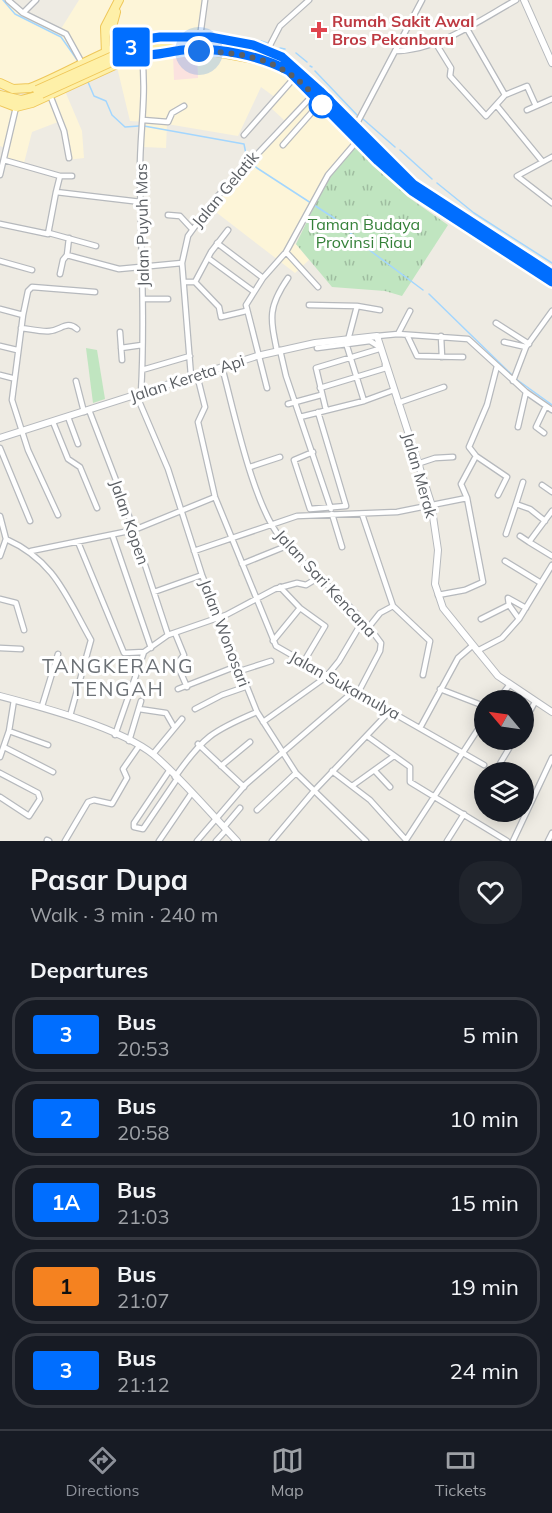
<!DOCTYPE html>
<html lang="en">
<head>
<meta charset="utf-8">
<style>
	:root { --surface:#171b24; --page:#20242c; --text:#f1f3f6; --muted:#9ea1a6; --line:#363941; --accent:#8c9099 }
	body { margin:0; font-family:Mulish,sans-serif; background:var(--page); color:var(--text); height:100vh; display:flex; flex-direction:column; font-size:22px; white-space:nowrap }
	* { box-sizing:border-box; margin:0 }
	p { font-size:20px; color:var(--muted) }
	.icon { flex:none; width:33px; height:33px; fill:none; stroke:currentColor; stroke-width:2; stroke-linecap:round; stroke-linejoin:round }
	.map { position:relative; height:841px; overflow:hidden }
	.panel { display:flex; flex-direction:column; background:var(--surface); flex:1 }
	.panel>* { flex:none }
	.badge { padding:0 12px; border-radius:4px; font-size:21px; line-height:39px }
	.needle { width:39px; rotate:299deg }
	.controls { position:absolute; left:474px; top:690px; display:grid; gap:12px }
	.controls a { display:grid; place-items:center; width:60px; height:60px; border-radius:50%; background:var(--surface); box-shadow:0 3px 15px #0003; font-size:30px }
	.you { position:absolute; width:30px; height:30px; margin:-15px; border:4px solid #fff; border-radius:50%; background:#1a73e8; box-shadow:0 0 0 9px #1a73e833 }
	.map>.badge { position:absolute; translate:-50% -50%; box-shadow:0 0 0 3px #fff }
	h2 { padding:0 30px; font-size:22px; line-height:54px }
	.round { display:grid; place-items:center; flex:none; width:63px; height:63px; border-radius:24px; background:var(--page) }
	.head { display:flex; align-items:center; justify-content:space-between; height:102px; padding:0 30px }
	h1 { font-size:28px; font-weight:700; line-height:45px }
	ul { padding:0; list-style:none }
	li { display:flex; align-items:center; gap:18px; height:75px; margin:0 12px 9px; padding:0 18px; border:3px solid var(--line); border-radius:24px }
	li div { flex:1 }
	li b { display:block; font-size:22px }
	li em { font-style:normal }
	li .badge { min-width:66px; font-weight:700; text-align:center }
	.tab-bar { display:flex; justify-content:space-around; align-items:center; height:84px; border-top:2px solid var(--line); background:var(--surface); font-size:16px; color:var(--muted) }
	.tab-bar a { display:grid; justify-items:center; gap:3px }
	.tab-bar .selected { color:var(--accent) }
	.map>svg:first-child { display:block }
</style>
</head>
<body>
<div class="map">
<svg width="552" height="841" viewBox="0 0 552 841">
	<defs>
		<pattern id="park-tufts" width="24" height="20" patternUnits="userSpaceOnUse" patternTransform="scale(1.5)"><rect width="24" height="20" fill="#c0e5c0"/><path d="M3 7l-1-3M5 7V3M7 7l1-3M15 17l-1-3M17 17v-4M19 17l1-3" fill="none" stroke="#9fbda0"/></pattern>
	</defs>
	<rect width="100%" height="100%" fill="#eeebe3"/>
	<path fill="#fdf5d8" d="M0,0H6L22,15L59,32L79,0H203L198,34H159L34,85L19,88L0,81Z
		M210,53L281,67L355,143L319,192L295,243L309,260L295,273L208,206L285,121L269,106L276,98L261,87L238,136L167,124L166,148L143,147L146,122L130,121L117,67L163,55Z
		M65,91L82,131L84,158L67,160L63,132L58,122L32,132L23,167L4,161L5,148L0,146V103L7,106Z"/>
	<path fill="#fbe2df" d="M197,54L198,78L174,80L173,55Z"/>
	<path fill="#c0e5c0" d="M86,348L97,350L105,399L93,403Z"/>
	<path fill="url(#park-tufts)" d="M354,145L408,197L448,225L402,296L385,291L332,287L296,244L332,170Z"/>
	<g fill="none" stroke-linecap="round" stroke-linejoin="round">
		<path stroke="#a3d6fe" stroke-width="1.5" d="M3,0L15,14L61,37L78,61
			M261,41L267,43
			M280,48L285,49
			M296,53L307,62
			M310,66L312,67
			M315,71L357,115
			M88,82L94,96L106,101L112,115L125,127L139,126
			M363,119L395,147
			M144,126L244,144L247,159L257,168L334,218L368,249L423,290
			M400,150L432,179
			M437,183L474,213L552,263
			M429,294L513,376
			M516,379L552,405"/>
		<g stroke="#b6b9bd" stroke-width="7">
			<path id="minor" d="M8,0L23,13L66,34L82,63
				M23,13L36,0
				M200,37L205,0
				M435,42L451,68L450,76L486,116L505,95L466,27
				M267,51L280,26L309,0
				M395,51C437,51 480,20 516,0
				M50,95L64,131L69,158
				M505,95L527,86L536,106
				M497,106L542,161
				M527,110L552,99
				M143,120L168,122L172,113L184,106
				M355,127L422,0
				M244,135L295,77
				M283,145L320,103
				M552,157L517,176L552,203
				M4,160L60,176
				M0,175L16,107
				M56,192L60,176H72
				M168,215L180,216L192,229
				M0,224L48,234L56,192L141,202
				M49,233L96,246
				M217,243L263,278
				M286,252L318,287
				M67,255L69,238
				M208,258L253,291
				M0,261L32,270
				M60,274L63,260L67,255L119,269L182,263
				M184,282H195L219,307L221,317L246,311
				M195,282L211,252L228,230
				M143,299H168
				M309,305L357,306
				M0,309L23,315
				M496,323L529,344
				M21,328C30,329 41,332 50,331C61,330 67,320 77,329
				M120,332L122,360
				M398,334L410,311
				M407,335L417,356L463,357
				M377,336L398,334L468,339L526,392L518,427
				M441,336L442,357
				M348,340L357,306L380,310
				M504,342L526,347
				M346,343L364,401
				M0,346L17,350
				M121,348L142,345
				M317,348L370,341L378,346
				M280,350L286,376L331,509
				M277,351C270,317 268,307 288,278
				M497,366L487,405L469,447L476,456L507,477L498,495
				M222,367C234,411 253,506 282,540C313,575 353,604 381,643L380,651L358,693
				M142,370L190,356
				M0,375L12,378
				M197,375L205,407L198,422L215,497L276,646L484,765
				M191,376L182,263L188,236L215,199L313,95
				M76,381L84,412
				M513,381L526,347L552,311
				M267,388L246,305L263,278L286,252L328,175L358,140
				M320,388L386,368L385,365
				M526,392L552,410
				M141,393C145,321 141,249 140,177C139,137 147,97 142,57
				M136,394L168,469L202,575L257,712L296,773L366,841
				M398,403L444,387
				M288,404L321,395
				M89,410L124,501L168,635
				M326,410L316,368L379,349
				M68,417L78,444
				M300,417L364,401L394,390
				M53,422L68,459L80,467L97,508
				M544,433L536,427L546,406
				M0,448L30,521
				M313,452L294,460L310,509L346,506L318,412
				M417,464L435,458L453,457
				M250,467L280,457
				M523,482L516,504L530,509L545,521
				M542,485L552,492
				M552,511L529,542L552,556
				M332,514L342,547
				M362,514L393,606L430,641L423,675
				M58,515L28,450L12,400L23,315L28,291L32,287L95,292
				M0,516L6,539L0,556
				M506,534L516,504
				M520,536L529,542
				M113,537L151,648
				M6,539C55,561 66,596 91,640L70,716
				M78,542L124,653L144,652L168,635L226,615L275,589L297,583L306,585L321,576
				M31,551L134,530L215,497
				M194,551L297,516L397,512L467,498
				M505,561L541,583
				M242,564L289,545
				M280,587L300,608L325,626L303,663
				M154,592L202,575
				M438,595L465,590L483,582L467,498L461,484L476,456
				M0,599L16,603L24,630
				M481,619L509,605
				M519,619L509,605L508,598L526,608
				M368,628L380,613L393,606
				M175,633L184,655L177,664L187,687
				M273,641L300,608
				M0,648L21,649
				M477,651L502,638L519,619L552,565
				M240,671L271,661
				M178,689L237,666
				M440,689L484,706
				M498,700L510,684
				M42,706L58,654
				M139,709L166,713L174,727
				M195,709L222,695L245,687
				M263,722L326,677L339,661L362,622
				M524,722L535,702
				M420,728L458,658L472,646
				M9,731L48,745
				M115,735L144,652
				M367,736L410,767V782L507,841
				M129,741L141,701
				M198,744L244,787
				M4,747L53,772
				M153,754L182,719
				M0,757L9,731L14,700
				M221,766L250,742
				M169,771L134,823V827L143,829L177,779
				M332,771L370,800L406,840
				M375,771L390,787
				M495,772L514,740
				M0,773L38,793L40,799L29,816L0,797
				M175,777C203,737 212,731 257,712
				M352,786L394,756
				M257,810L296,773
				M224,827L240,808
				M47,840L49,841
				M406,840L484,720
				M65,841L88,802L94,800L112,804L127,778L123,769L139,746
				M159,841L191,794
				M197,841L246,784L354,691
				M216,841L226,830
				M272,841L314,791L390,711
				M447,841L464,814
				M513,841L552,758
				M548,841L552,833"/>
		</g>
		<g stroke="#b6b9bd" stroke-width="8">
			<path id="tertiary" d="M524,0L552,63
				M0,438L257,356L315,343L377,336L431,503L438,550L435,584L443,608L498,676L552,712
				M0,696C42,707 121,728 154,755C182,779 211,814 237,841"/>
		</g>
		<g stroke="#efc75a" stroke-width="10">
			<path id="primary" d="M116,12L112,27L115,41L123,45
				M106,54L105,27L119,0
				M0,83L13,89L30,88C61,76 90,58 121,46C169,28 252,32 292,65L413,184L552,274
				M0,95L21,100L40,95
				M0,101L16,107L32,103L117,64L163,53L187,50L216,52L270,62L289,71L378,161L421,198L552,282"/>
		</g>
		<use href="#minor" stroke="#fff" stroke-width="4.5"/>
		<use href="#tertiary" stroke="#fff" stroke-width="6"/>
		<use href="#primary" stroke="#fef0a8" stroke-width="8"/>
		<g stroke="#efc75a" stroke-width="10" stroke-linecap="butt">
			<path id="primary-bridge" d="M132,53C173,43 211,45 252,53
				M37,90L131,48
				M41,94L118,59"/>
		</g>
		<use href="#primary-bridge" stroke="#fef0a8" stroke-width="8"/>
	</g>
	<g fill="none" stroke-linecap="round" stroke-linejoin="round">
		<g stroke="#fff" stroke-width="14">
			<path id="line" d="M552,274L413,184L320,91L282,57L253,45L210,37H160L139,40L132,47L133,53C148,58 167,52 183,50C217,47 259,55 289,71L378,161L412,191L552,282"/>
		</g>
		<use href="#line" stroke="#006eff" stroke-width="9"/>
		<path stroke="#5b5f64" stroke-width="6" stroke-dasharray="0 10.8" d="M199,51C253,53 287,61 322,105"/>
	</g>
	<path fill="#e0444e" stroke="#fff" stroke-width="2" d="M316 21h6v6h6v6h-6v6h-6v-6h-6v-6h6z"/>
	<circle fill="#fff" stroke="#006eff" stroke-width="3" cx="322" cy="105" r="12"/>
	<g text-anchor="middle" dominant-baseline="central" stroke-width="6" stroke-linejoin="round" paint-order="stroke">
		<g font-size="16" font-weight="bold" fill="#be3a42" stroke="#fff" text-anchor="start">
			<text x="332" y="21">Rumah Sakit Awal<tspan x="332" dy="18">Bros Pekanbaru</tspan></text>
		</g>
		<g font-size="16" fill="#5b5f64" stroke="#fff">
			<text transform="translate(225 189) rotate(-50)">Jalan Gelatik</text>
			<text transform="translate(142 225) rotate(-91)">Jalan Puyuh Mas</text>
			<text transform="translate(187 378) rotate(-18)">Jalan Kereta Api</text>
			<text transform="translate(420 475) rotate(74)">Jalan Merak</text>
			<text transform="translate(130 522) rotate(71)">Jalan Kopen</text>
			<text transform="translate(326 583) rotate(47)">Jalan Sari Kencana</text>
			<text transform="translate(225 633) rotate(69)">Jalan Wonosari</text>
			<text transform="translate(345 685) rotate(29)">Jalan Sukamulya</text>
		</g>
		<g font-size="16" fill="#358139" stroke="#fff">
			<text x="364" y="224">Taman Budaya<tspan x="364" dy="18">Provinsi Riau</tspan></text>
		</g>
		<g font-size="20" letter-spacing="1.5" fill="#6c7176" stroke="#fff">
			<text x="118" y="665">TANGKERANG<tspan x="118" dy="23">TENGAH</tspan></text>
		</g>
	</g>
</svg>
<div class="controls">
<a><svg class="needle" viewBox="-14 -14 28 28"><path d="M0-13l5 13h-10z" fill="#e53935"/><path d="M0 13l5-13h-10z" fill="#9ea1a6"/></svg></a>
<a><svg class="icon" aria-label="layers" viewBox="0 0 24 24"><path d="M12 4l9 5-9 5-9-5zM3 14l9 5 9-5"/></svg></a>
</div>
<div class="you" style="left:199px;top:51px"></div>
<b class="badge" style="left:131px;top:47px;background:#006eff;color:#fff">3</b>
</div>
<section class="panel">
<div class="head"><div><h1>Pasar Dupa</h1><p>Walk · 3 min · 240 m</p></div><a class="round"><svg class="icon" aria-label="heart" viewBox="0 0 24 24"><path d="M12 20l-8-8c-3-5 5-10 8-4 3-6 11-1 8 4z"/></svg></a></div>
<h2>Departures</h2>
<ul>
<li><span class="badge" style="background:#006eff;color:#fff">3</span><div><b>Bus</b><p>20:53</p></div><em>5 min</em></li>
<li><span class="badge" style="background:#006eff;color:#fff">2</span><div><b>Bus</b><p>20:58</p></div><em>10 min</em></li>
<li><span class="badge" style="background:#006eff;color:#fff">1A</span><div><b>Bus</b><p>21:03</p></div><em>15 min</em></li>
<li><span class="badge" style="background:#f58220;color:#111">1</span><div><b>Bus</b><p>21:07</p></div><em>19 min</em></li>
<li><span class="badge" style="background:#006eff;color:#fff">3</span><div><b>Bus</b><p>21:12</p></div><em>24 min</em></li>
</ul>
</section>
<nav class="tab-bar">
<a class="selected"><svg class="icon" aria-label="directions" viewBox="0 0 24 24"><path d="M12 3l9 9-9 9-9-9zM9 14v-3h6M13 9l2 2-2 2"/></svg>Directions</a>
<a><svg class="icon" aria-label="map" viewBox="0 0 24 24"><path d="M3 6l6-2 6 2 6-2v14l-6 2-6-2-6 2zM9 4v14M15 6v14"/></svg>Map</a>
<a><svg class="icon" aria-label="tickets" viewBox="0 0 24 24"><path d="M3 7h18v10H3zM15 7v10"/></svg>Tickets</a>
</nav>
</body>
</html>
